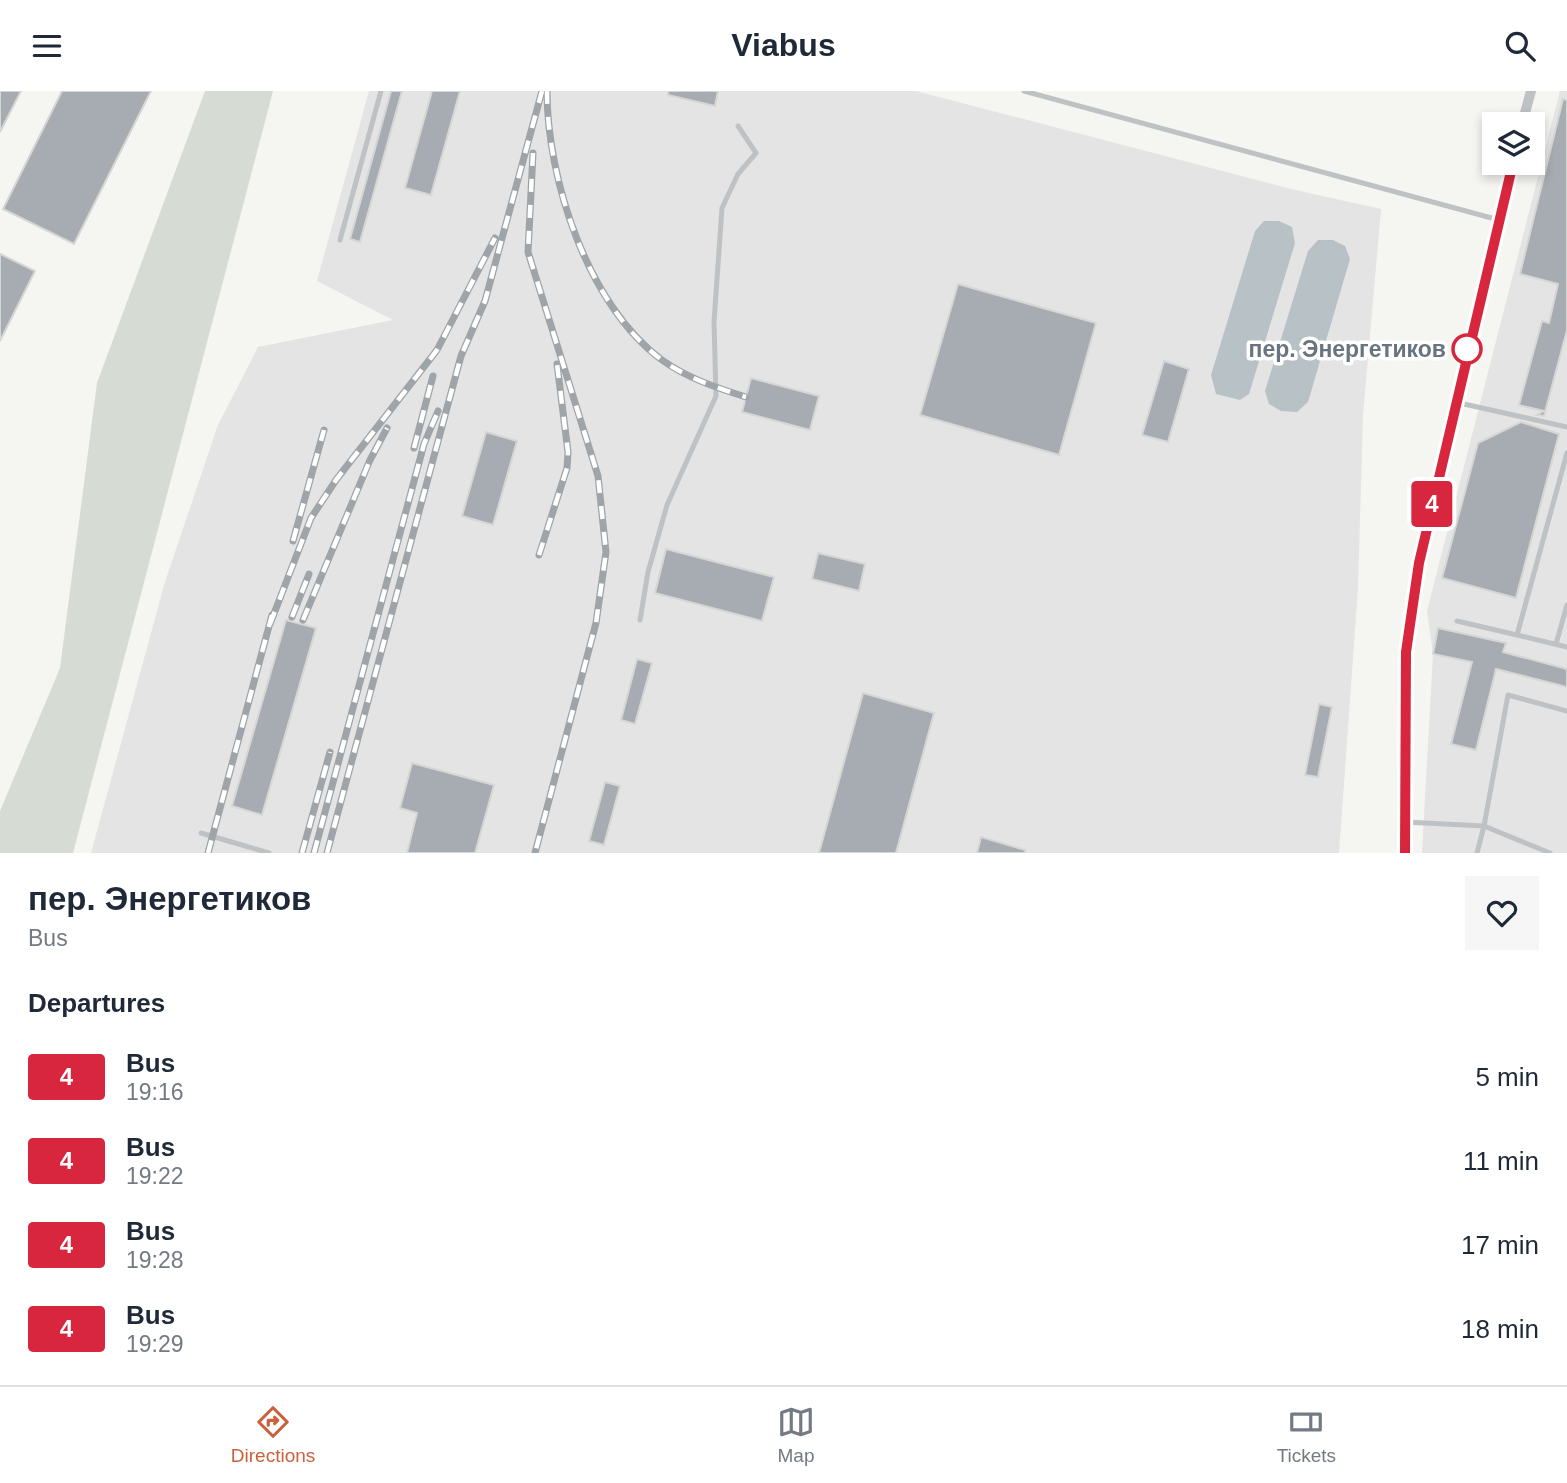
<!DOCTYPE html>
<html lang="en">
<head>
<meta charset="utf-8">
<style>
	:root { --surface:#fff; --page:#f6f6f7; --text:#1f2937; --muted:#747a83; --line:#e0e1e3; --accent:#cb603c }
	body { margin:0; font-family:Helvetica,sans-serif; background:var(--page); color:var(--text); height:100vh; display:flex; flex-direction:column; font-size:26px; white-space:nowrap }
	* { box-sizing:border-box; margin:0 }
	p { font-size:23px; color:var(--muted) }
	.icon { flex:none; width:38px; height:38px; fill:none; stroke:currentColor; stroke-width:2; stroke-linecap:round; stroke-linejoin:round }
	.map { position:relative; height:762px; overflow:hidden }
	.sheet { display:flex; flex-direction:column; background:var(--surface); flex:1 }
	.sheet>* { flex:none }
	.badge { padding:0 14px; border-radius:5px; font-size:24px; line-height:46px }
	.buttons { position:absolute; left:1482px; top:21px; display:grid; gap:14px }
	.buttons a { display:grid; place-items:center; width:63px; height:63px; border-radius:0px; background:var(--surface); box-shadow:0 4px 10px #0003; font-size:35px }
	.map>.badge { position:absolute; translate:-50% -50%; box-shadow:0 0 0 4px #fff }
	h2 { padding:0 28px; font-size:26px; line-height:63px }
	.round { display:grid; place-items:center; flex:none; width:74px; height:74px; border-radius:0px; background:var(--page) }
	.headline { display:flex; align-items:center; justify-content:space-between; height:119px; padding:0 28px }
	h1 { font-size:33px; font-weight:600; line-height:52px }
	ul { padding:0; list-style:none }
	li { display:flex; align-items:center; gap:21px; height:84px; padding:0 28px }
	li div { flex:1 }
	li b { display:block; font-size:26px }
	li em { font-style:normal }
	li .badge { min-width:77px; font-weight:700; text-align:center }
	header { display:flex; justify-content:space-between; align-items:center; height:91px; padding:0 28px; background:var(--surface); font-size:32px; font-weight:600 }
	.menu { display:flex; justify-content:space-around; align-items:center; height:98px; border-top:2px solid var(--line); background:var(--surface); font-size:19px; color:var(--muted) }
	.menu a { display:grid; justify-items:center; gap:4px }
	.menu .active { color:var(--accent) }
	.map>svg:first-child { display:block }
</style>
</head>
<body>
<header><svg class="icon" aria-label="menu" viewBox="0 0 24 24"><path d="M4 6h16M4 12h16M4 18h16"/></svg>Viabus<svg class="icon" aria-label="search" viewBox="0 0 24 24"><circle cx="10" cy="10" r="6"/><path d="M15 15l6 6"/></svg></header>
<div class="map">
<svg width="1567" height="762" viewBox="0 0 1567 762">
	<rect width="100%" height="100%" fill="#f5f5f2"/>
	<path fill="#e3e4e3" d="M369,0H916L1295,99L1381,118L1363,324L1358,497L1339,762H91L165,491L218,334L258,256L393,229L317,190Z
		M1560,0H1567V762H1422L1433,563L1427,520Z"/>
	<path fill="#d6dbd4" d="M205,0H273L73,762H0V720L60,577L97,292Z"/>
	<path fill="#b8c1c5" d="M1264,130H1279L1292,136L1295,152L1249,303L1240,309L1216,303L1211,284L1255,140Z
		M1318,149H1333L1345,155L1350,168L1308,311L1297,321L1281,320L1269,313L1265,300L1308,160Z"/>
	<path fill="#a6acb1" stroke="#d6d6d5" stroke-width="2" d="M0,0H21L0,41Z
		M62,0H151L74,153L3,118Z
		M391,0H402L360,151L350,148Z
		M432,0H460L431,104L405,97Z
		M668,0H718L715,15L668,4Z
		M1563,8L1567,9V239L1544,325L1537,324L1544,320L1519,314L1542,230L1549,232L1558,193L1520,183Z
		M0,163L35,180L0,250Z
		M958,193L1096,232L1059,364L920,324Z
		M1164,270L1189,278L1168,351L1142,344Z
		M751,287L819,305L810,339L742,321Z
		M1521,331L1559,343L1516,507L1442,487L1478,352Z
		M486,341L517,350L493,434L462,425Z
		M666,458L774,486L762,530L655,502Z
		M818,462L865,473L859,500L812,488Z
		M286,529L316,537L262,724L232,715Z
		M1438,537L1506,552L1503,561L1567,578V596L1496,578L1476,659L1451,653L1472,571L1433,563Z
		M637,568L652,572L635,633L621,629Z
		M863,602L934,622L896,762H819Z
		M1319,613L1332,616L1318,686L1305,684Z
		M412,672L494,694L475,762H407L417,722L400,717Z
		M605,691L620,695L604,754L589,750Z
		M981,746L1025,759V762H977Z"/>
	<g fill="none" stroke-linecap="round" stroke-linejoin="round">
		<path stroke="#bfc2c5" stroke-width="5" d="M1024,0L1499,129
			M340,149L381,0
			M1455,311L1567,336
			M1567,362L1517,544L1567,556
			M640,529L648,481L667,414L716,305L714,231L722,117L738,83L756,62L738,35
			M1457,530L1517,544
			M1556,553L1567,514
			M1405,731L1484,735L1477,762
			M201,742L269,762
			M1550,762L1484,735L1508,604L1567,620"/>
		<path stroke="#bfc2c5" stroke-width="10" d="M1522,33L1531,0
			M1405,762L1406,561L1419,472L1513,72"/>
		<g stroke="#9fa4a9" stroke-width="7">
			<path id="rail" d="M547,0C547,88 588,215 662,269C687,287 717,297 746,306
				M533,62L528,161L598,385L606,461L596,532L535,762
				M414,357L433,285
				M293,450L324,339
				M539,464L567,377L568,361L557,273
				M292,526L309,483
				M303,529L370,369L387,337
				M270,533L311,427L336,389L437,259L495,147
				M208,762L272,524
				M302,762L330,661
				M314,762L424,353L438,320
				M327,762L461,265L485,210L542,0"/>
		</g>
		<use href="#rail" stroke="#fff" stroke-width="4.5" stroke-dasharray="13" stroke-linecap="butt"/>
	</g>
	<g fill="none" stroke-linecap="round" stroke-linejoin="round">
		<g stroke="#fff" stroke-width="16">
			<path id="line" d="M1405,762L1406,561L1419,472L1513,72"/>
		</g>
		<use href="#line" stroke="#d7263d" stroke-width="10"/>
	</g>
	<circle fill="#fff" stroke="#d7263d" stroke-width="3.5" cx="1467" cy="258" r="14"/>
	<g text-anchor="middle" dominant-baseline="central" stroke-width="7" stroke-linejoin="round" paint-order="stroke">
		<g font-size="23" font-weight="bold" fill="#68747f" stroke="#fff" text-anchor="end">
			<text x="1446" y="258">пер. Энергетиков</text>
		</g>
	</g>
</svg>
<div class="buttons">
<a><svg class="icon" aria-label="layers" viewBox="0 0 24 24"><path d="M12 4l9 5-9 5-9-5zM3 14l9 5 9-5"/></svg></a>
</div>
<b class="badge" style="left:1432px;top:413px;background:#d7263d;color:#fff">4</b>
</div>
<section class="sheet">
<div class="headline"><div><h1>пер. Энергетиков</h1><p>Bus</p></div><a class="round"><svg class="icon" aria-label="heart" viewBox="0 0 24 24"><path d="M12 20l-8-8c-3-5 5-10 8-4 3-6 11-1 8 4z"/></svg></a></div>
<h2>Departures</h2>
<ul>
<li><span class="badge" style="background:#d7263d;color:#fff">4</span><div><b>Bus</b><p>19:16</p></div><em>5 min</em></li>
<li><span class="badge" style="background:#d7263d;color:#fff">4</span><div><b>Bus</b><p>19:22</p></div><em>11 min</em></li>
<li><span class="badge" style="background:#d7263d;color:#fff">4</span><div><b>Bus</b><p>19:28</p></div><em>17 min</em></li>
<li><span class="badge" style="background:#d7263d;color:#fff">4</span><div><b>Bus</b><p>19:29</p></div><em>18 min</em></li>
</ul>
</section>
<nav class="menu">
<a class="active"><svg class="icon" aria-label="directions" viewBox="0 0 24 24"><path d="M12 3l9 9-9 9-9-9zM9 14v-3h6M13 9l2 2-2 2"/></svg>Directions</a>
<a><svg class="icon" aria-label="map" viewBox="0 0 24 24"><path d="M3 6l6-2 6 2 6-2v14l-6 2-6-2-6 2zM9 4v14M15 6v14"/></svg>Map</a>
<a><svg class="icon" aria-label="tickets" viewBox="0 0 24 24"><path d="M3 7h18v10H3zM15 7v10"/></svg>Tickets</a>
</nav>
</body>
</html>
